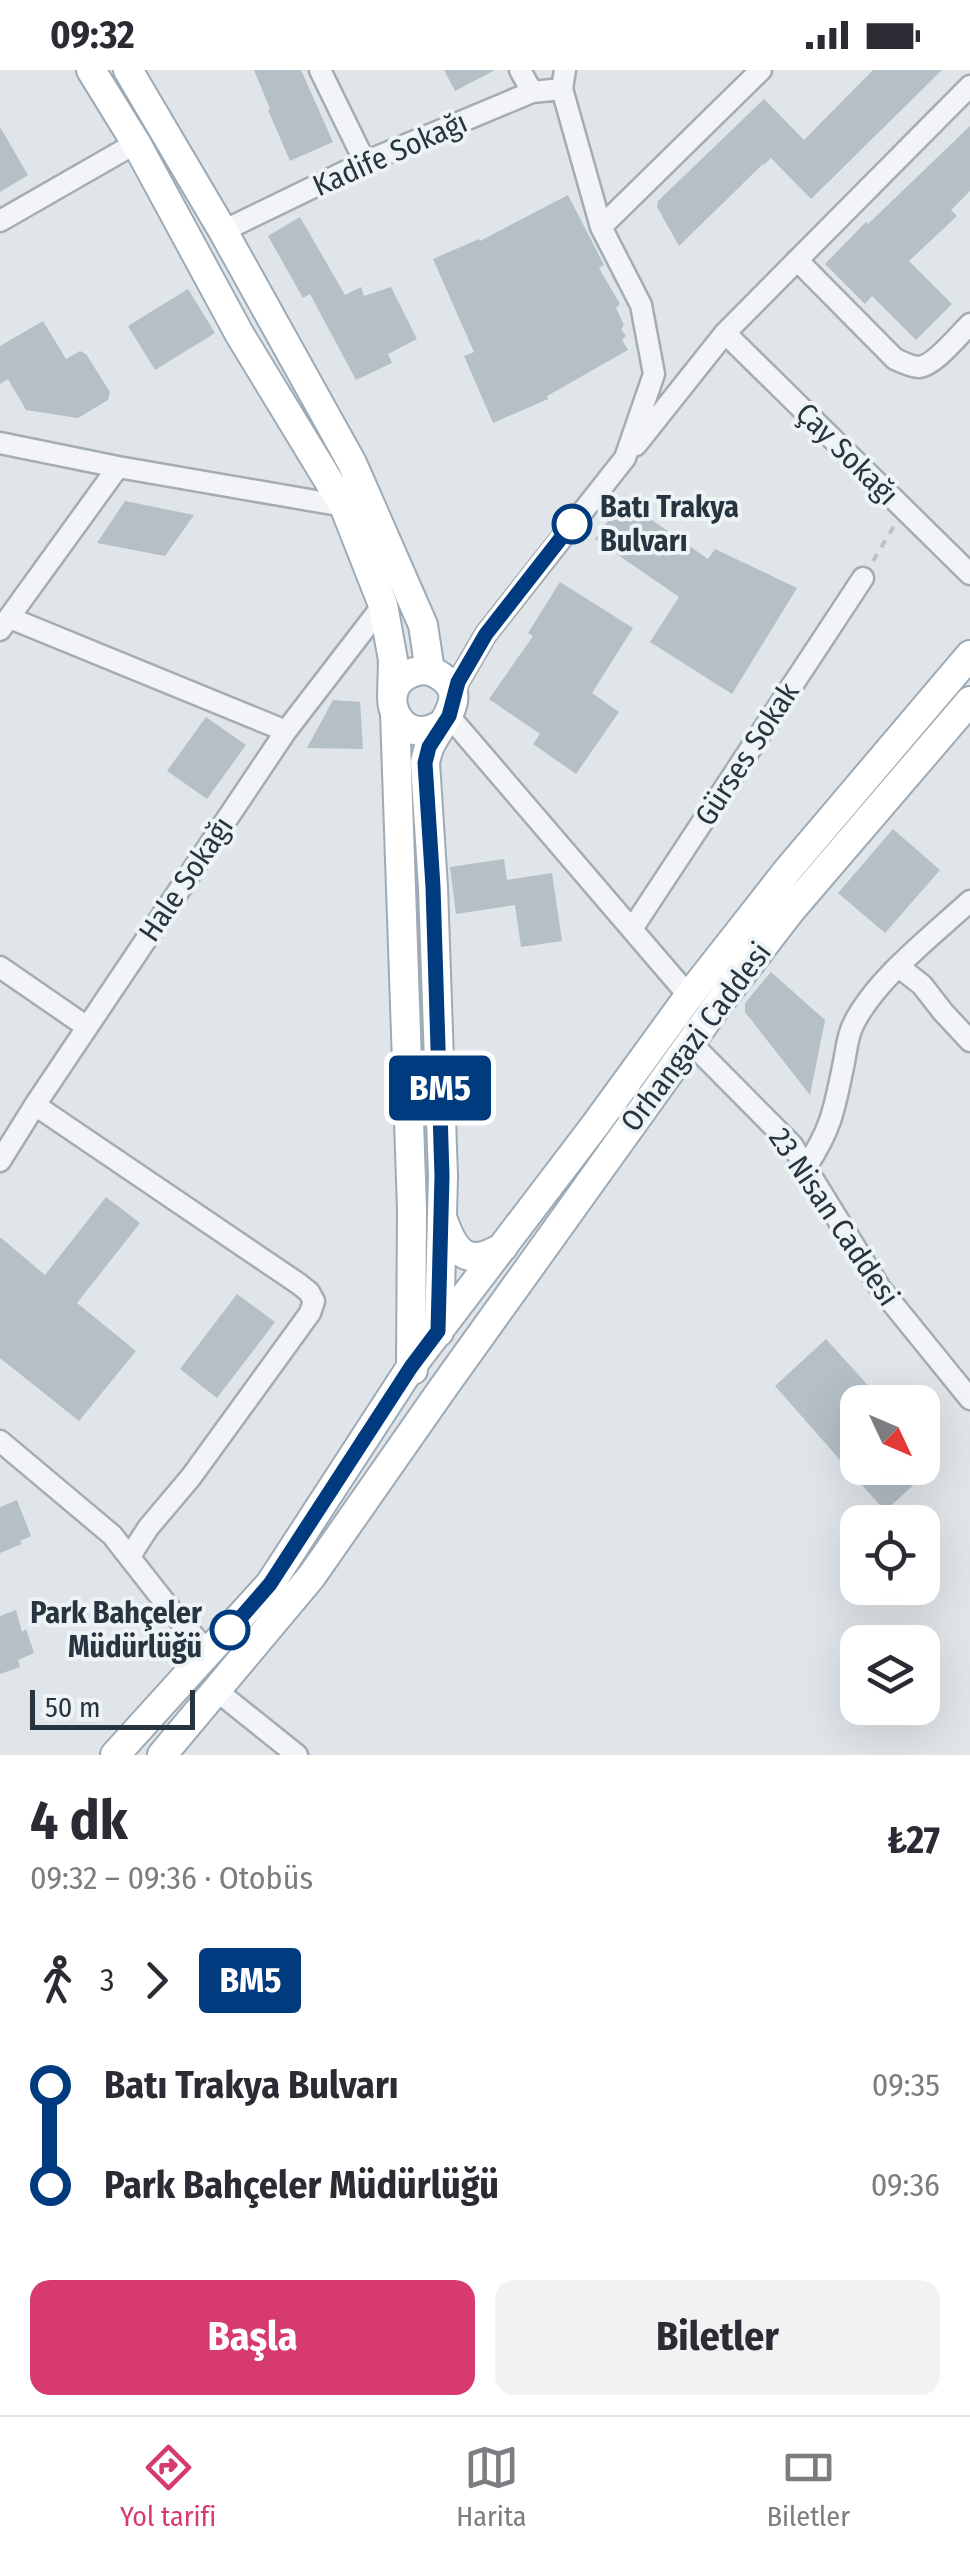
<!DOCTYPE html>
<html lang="tr">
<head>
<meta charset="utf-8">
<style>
	:root { --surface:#fff; --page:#f2f2f3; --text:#2b2b33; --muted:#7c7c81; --line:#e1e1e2; --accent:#d73b6d }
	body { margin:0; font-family:"Fira Sans Condensed",sans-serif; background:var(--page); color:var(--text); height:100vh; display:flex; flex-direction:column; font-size:38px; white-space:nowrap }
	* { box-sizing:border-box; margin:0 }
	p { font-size:32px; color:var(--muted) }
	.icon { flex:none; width:55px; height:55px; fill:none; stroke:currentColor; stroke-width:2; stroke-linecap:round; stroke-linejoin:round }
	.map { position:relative; height:1685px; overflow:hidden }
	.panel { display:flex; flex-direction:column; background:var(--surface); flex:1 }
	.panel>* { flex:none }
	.badge { padding:0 20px; border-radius:8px; font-size:35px; line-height:65px }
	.needle { width:65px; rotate:134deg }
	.buttons { position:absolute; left:840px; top:1315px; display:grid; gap:20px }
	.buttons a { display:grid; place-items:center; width:100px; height:100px; border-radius:20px; background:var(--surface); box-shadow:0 10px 40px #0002; font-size:50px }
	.scale { position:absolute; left:30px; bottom:25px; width:165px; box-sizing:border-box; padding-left:10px; border:5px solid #273541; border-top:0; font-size:28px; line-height:35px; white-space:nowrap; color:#273541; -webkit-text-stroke:8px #eef3f6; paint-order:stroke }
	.map>.badge { position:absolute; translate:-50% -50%; box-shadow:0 0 0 5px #fff }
	.legs { display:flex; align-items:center; gap:15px; height:110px; padding:0 30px; font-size:32px }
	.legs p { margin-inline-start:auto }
	.head { display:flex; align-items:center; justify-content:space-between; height:170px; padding:0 30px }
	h1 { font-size:55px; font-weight:700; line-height:75px }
	.cta { display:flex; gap:20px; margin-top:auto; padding:20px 30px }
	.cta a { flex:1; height:115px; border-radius:20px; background:var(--accent); color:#fff; font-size:40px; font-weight:700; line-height:115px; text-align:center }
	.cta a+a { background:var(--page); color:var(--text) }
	ul { padding:0 30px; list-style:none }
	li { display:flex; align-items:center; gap:35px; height:100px; font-size:38px }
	li i { display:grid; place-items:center; width:15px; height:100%; margin:0 12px; background:currentColor }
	li i::after { content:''; width:25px; height:25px; margin:-12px; border:8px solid; border-radius:50%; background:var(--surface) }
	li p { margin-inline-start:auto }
	li:first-child i { background:linear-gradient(#0000 50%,currentColor 0) }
	li:last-child i { background:linear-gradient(currentColor 50%,#0000 0) }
	.status { display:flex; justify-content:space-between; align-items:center; height:70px; padding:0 50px; background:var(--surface); direction:ltr }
	.status svg { height:28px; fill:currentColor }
	.tabs { display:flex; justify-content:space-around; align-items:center; height:140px; border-top:2px solid var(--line); background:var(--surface); font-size:28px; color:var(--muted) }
	.tabs a { display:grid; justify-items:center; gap:5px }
	.tabs .active { color:var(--accent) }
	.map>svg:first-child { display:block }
</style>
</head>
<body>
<div class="status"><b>09:32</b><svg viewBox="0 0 49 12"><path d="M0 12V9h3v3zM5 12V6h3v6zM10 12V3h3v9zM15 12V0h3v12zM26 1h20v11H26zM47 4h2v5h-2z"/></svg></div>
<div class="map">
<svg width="970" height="1685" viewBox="0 0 970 1685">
	<rect width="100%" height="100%" fill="#dfe5e9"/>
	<path fill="#b5bfc6" d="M254,0H301L333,72L290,91L268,40L270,39Z
		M444,0H495L455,21Z
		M873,0H942L811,129L771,88L764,95L763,94L679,176L657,137L658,131L764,29L804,70Z
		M970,56V121L951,140L957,146L909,191L952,234L916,270L872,226L865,234L825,194L866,152L868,154Z
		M0,57L28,105L0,122Z
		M568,125L604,195L599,198L620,234L616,238L624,255L621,259L626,266L622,270L628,280L547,326L548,329L493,353L464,286L474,282L433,189L479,169L480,171Z
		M300,147L345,225L361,217L364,226L391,217L417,269L388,284L392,293L356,310L310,224L303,228L268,166Z
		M188,219L215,263L155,300L128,256Z
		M43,251L66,289L80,281L86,284L110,322L108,330L78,348L26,340L8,309L0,314V276Z
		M623,430L708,489L715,479L797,518L732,624L650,572L679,527L595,469Z
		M125,431L194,445L165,486L97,473Z
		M560,512L633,558L592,623L619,642L576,704L533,674L540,664L489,629L533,566L528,563Z
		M333,630L360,632L363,679L307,678Z
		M206,647L246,675L207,729L167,701Z
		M893,759L940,800L885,863L838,823Z
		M504,789L507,810L552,803L562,871L521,877L515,835L456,844L450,797Z
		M771,902L825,950L810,1025L745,942V933Z
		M106,1127L140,1153L77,1233L136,1281L79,1351L0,1288V1167L45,1205Z
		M237,1224L275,1252L217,1328L180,1299Z
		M826,1269L883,1332H858V1398H932L885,1441L775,1316Z
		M17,1430L31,1466L20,1471L22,1474L0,1483V1437Z
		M16,1540L22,1562L26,1559L34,1583L18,1590L20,1597L0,1604V1546Z"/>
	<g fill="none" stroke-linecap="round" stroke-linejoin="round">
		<g stroke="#a4adb3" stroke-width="25">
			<path id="minor" d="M320,0L365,92
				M520,0L532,22
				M0,151L136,73
				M601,157L761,0
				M223,161L365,92L532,22L562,19
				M797,190L895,289C902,292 911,297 919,297C934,296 959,265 970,254
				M725,263L970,504
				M0,373L118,397L344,436
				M636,375L725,263L970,16
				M10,548L286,661
				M0,560L118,397
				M453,627L458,612L486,564L625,388L654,304L641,235L601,157L562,19L565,0
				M449,646L689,926
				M632,859L863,508
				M0,897L87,957
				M899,897L922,915L943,942L970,971
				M690,972L792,1075L880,1218L970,1329
				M35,1035L299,1214L309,1222L314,1231L310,1243L191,1407L148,1458L130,1486
				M0,1091L35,1035L286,661L383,535
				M806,1097C831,1059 834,1041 843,997C846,984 847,965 854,953C877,908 933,865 970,831
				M0,1371L112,1465L174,1544L209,1583
				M217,1621L297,1685"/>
		</g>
		<g stroke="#9dabb6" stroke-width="32">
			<path id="major" d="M91,0L136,73L240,265L344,436L383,535L393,590L392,627
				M128,0L223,161L352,393L423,555L430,601
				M395,643L412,1139L411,1297L413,1300
				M443,1150C455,1184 468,1198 503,1177
				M439,1262L443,1106L433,817L425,693C426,688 427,683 429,678C438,655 474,625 437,604C430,600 422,599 414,602C370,616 400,684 443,653
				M115,1685L270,1514L411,1297L596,1054L689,926L787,801L970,585
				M162,1685L311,1507L443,1318L714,940L791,840L970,631"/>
		</g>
		<path stroke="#bdc2c8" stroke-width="4" stroke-dasharray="8 8" stroke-linecap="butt" d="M873,491L894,456"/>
		<use href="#minor" stroke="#f2f4f7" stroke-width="20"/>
		<use href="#major" stroke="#fff" stroke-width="28"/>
	</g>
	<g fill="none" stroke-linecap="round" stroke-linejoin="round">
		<g stroke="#fff" stroke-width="22">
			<path id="line-1" d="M230,1560L270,1514L411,1297L438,1261L442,1106L433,817L425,693L429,677L449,646L458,612L486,564L572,454"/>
		</g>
		<use href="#line-1" stroke="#003b80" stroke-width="15"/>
	</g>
	<g fill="#fff" stroke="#003b80" stroke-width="5">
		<circle cx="572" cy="454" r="18"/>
		<circle cx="230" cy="1560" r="18"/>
	</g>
	<g text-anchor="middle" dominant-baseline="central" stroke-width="8" stroke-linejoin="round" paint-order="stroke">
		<g font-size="30" fill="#273541" stroke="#eef3f6">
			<text transform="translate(390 84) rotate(-24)">Kadife Sokağı</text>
			<text transform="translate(847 384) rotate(45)">Çay Sokağı</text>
			<text transform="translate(747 684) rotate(-57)">Gürses Sokak</text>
			<text transform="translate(186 809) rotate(-56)">Hale Sokağı</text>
			<text transform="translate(696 967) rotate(-53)">Orhangazi Caddesi</text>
			<text transform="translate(834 1147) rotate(56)">23 Nisan Caddesi</text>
		</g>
		<g font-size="30" font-weight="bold" fill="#273541" stroke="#eef3f6" text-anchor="start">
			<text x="600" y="437">Batı Trakya<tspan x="600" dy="34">Bulvarı</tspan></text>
			<text x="202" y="1543" text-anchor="end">Park Bahçeler<tspan x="202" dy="34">Müdürlüğü</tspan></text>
		</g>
	</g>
</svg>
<div class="buttons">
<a><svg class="needle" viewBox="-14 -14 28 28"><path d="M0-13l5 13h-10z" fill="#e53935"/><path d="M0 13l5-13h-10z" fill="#7c7c81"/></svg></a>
<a><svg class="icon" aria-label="locate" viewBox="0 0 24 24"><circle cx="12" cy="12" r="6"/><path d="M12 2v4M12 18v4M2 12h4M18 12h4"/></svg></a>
<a><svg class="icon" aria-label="layers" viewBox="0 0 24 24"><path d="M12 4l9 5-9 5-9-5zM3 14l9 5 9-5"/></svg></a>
</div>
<div class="scale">50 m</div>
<b class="badge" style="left:440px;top:1018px;background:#003b80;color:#fff">BM5</b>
</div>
<section class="panel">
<div class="head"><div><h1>4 dk</h1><p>09:32 – 09:36 · Otobüs</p></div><b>₺27</b></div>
<div class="legs"><svg class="icon" aria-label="walk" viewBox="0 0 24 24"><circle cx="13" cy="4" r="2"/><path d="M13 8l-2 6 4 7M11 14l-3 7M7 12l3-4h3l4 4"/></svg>3<svg class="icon" aria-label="forward" viewBox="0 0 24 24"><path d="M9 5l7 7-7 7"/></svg><b class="badge" style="background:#003b80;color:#fff">BM5</b></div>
<ul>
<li><i style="color:#003b80"></i><b>Batı Trakya Bulvarı</b><p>09:35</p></li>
<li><i style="color:#003b80"></i><b>Park Bahçeler Müdürlüğü</b><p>09:36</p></li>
</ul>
<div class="cta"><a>Başla</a><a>Biletler</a></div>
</section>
<nav class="tabs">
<a class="active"><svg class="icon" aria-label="directions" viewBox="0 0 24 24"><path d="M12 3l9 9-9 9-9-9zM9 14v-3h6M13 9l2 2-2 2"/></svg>Yol tarifi</a>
<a><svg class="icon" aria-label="map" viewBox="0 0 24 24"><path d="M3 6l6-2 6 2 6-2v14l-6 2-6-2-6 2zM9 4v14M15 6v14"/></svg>Harita</a>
<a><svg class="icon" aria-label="tickets" viewBox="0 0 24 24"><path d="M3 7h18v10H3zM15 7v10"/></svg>Biletler</a>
</nav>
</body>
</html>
